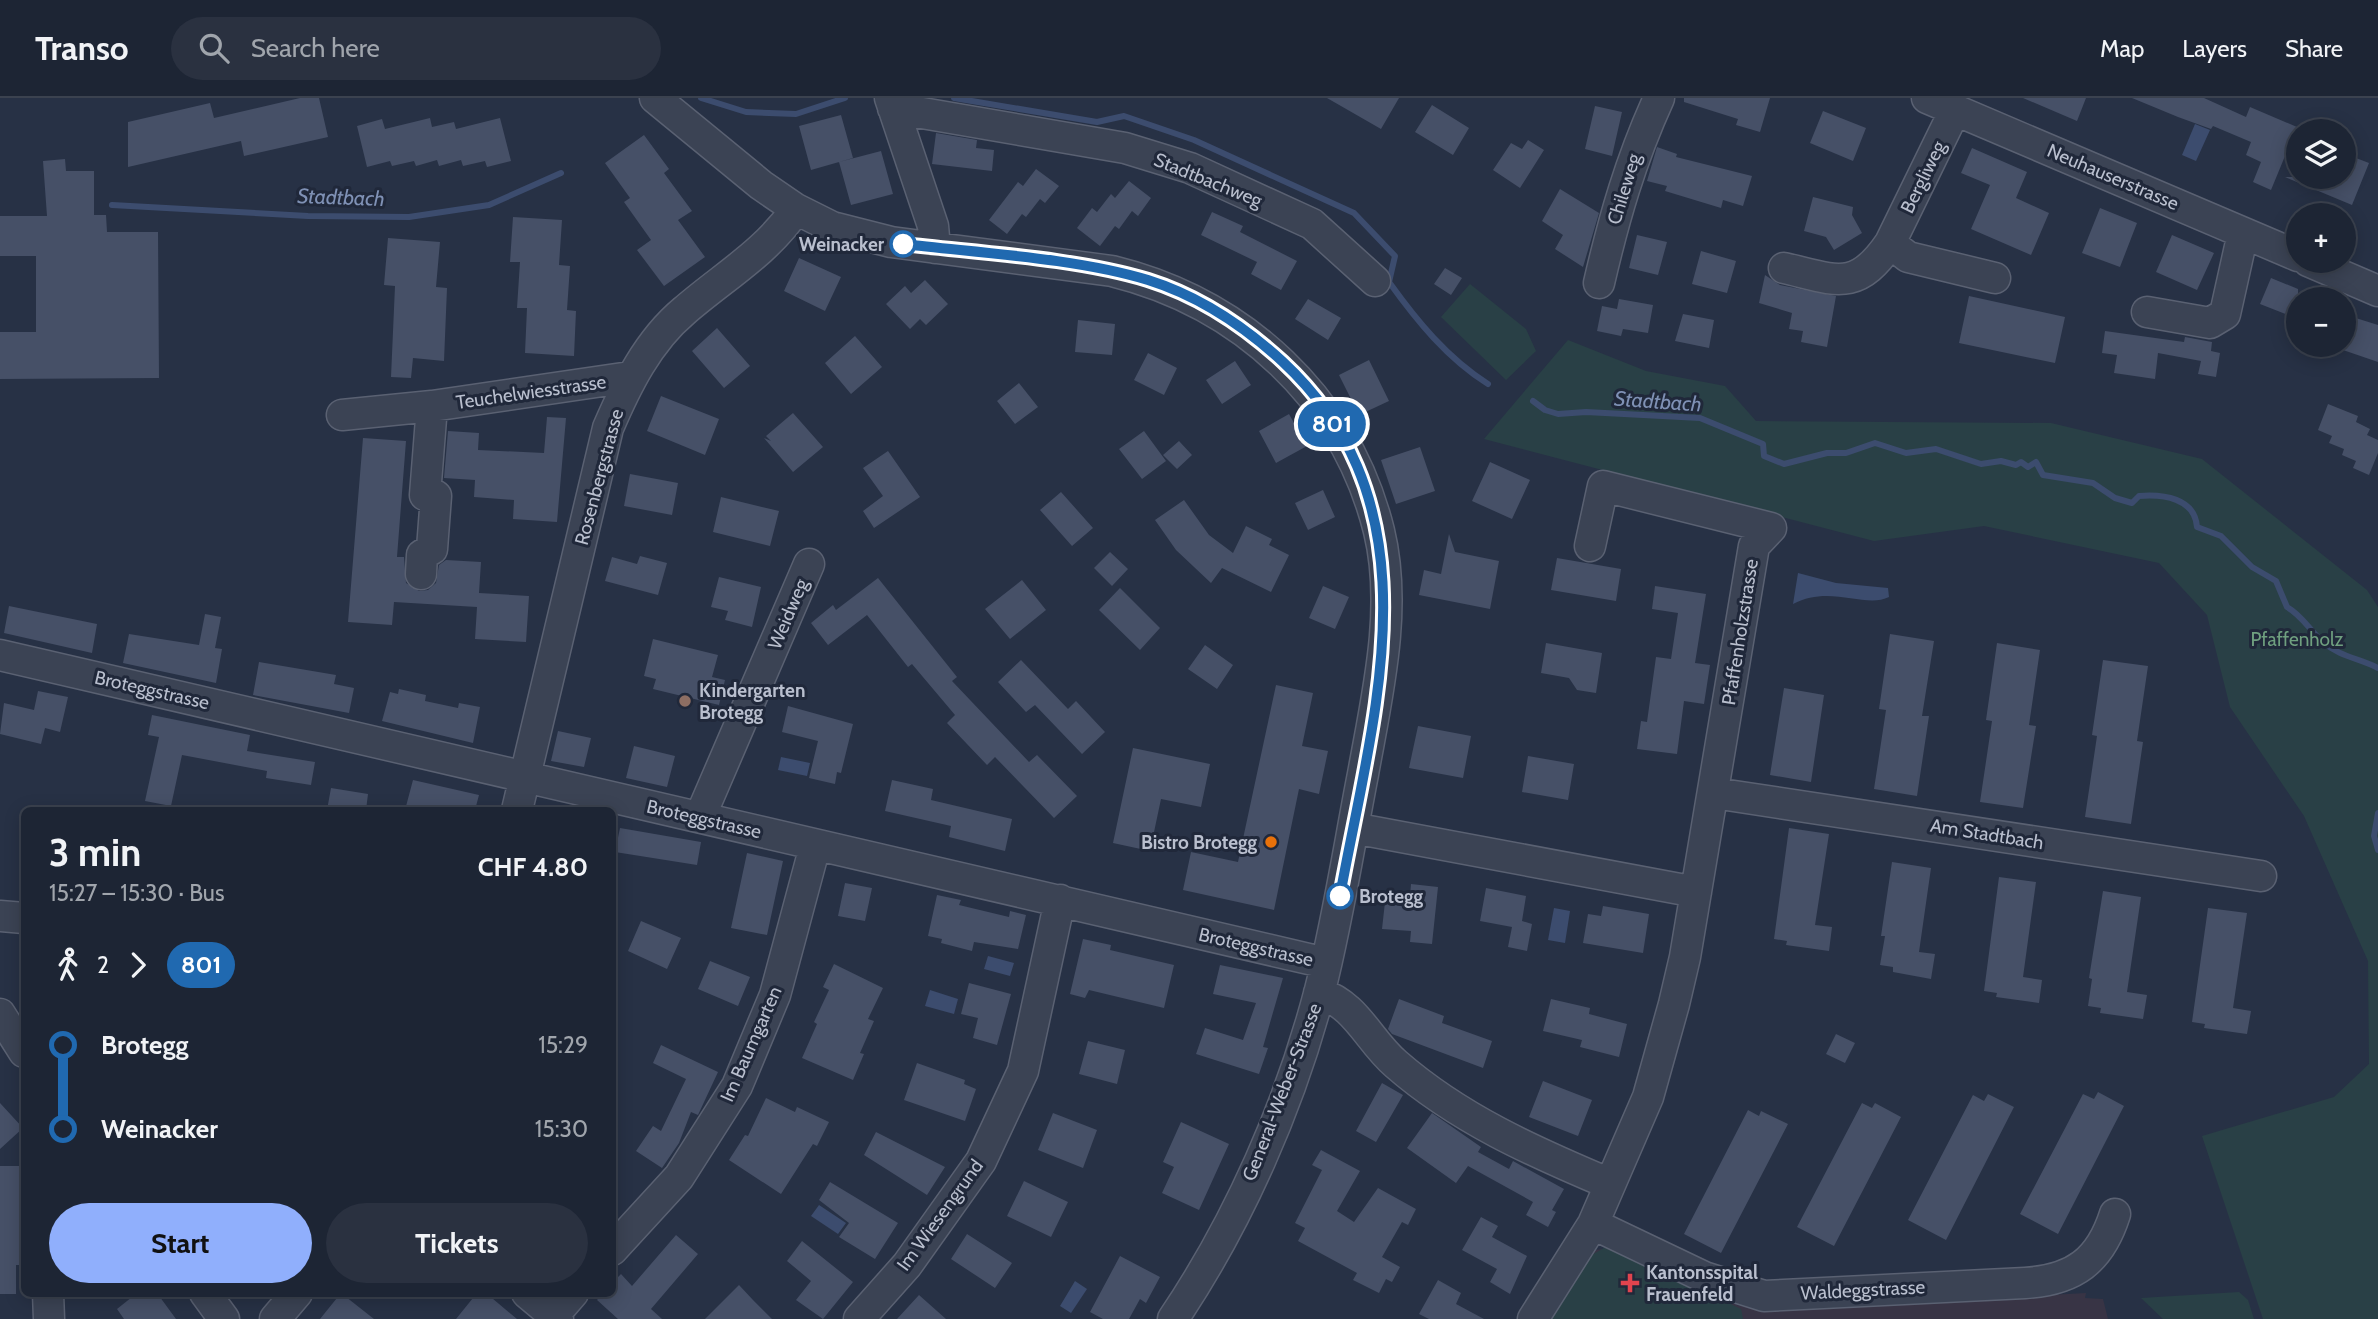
<!DOCTYPE html>
<html lang="en">
<head>
<meta charset="utf-8">
<style>
	:root { --surface:#1d2534; --page:#2a3140; --text:#f1f3f6; --muted:#a0a5ac; --line:#3b424f; --accent:#90affc }
	body { margin:0; font-family:Cabin,sans-serif; background:var(--page); color:var(--text); height:100vh; display:flex; flex-direction:column; font-size:26px; white-space:nowrap }
	* { box-sizing:border-box; margin:0 }
	p { font-size:23px; color:var(--muted) }
	.icon { flex:none; width:38px; height:38px; fill:none; stroke:currentColor; stroke-width:2; stroke-linecap:round; stroke-linejoin:round }
	.map { position:relative; flex:1; overflow:hidden }
	.details { position:absolute; left:21px; top:709px; width:595px; height:490px; display:flex; flex-direction:column; background:var(--surface); border-radius:10px; box-shadow:0 4px 18px #0003,0 0 0 2px var(--line) }
	.details>* { flex:none }
	.badge { padding:0 14px; border-radius:23px; font-size:24px; line-height:46px }
	.fabs { position:absolute; left:2286px; top:21px; display:grid; gap:14px }
	.fabs a { display:grid; place-items:center; width:70px; height:70px; border-radius:50%; background:var(--surface); box-shadow:0 4px 18px #0003,0 0 0 2px var(--line); font-size:35px }
	.map>.badge { position:absolute; translate:-50% -50%; box-shadow:0 0 0 4px #fff }
	.legs { display:flex; align-items:center; gap:10px; height:77px; padding:0 28px; font-size:23px }
	.legs p { margin-inline-start:auto }
	.summary { display:flex; align-items:center; justify-content:space-between; height:119px; padding:0 28px }
	h1 { font-size:38px; font-weight:800; line-height:52px }
	.action { display:flex; gap:14px; margin-top:auto; padding:14px 28px }
	.action a { flex:1; height:80px; border-radius:42px; background:var(--accent); color:#111; font-size:28px; font-weight:800; line-height:80px; text-align:center }
	.action a+a { background:var(--page); color:var(--text) }
	ul { padding:0 28px; list-style:none }
	li { display:flex; align-items:center; gap:24px; height:84px; font-size:26px }
	li i { display:grid; place-items:center; width:10px; height:100%; margin:0 9px; background:currentColor }
	li i::after { content:''; width:18px; height:18px; margin:-9px; border:5px solid; border-radius:50%; background:var(--surface) }
	li p { margin-inline-start:auto }
	li:first-child i { background:linear-gradient(#0000 50%,currentColor 0) }
	li:last-child i { background:linear-gradient(currentColor 50%,#0000 0) }
	header { display:flex; align-items:center; gap:42px; box-sizing:border-box; height:98px; padding:0 35px; background:var(--surface); border-bottom:2px solid var(--line) }
	header strong { font-size:33px }
	nav { display:flex; gap:38px; margin-inline-start:auto; font-size:24px }
	.search { width:490px; height:63px; background:var(--page); display:flex; align-items:center; gap:18px; box-sizing:border-box; padding:0 24px; border-radius:38px; color:var(--muted); font-size:26px }
	.map>svg:first-child { display:block }
</style>
</head>
<body>
<header>
<strong>Transo</strong>
<div class="search"><svg class="icon" aria-label="search" viewBox="0 0 24 24"><circle cx="10" cy="10" r="6"/><path d="M15 15l6 6"/></svg>Search here</div>
<nav><a>Map</a><a>Layers</a><a>Share</a></nav>
</header>
<div class="map">
<svg width="2378" height="1221" viewBox="0 0 2378 1221">
	<rect width="100%" height="100%" fill="#273145"/>
	<path fill="#383445" d="M1612,1150L1737,1207L1764,1213L2086,1195L2085,1200L2103,1201L2108,1221H1548L1587,1158L1595,1152Z"/>
	<path fill="#294046" d="M1470,186L1526,231L1536,253L1506,282L1441,219Z
		M1568,242L1646,273L1725,288L1756,323L2051,325L2202,361L2367,492L2378,509V1221H2263L2202,1038L2334,999L2369,966L2368,863L2304,718L2230,609L2207,517L2159,465L1984,428L1874,443L1484,341Z
		M1604,1150L1620,1152L1741,1211L1743,1221H1549L1588,1159Z
		M2239,1194L2248,1202L2254,1221H2163L2141,1200Z"/>
	<path fill="#3c4c6e" d="M2195,26L2210,32L2196,63L2182,57Z
		M1798,475L1836,485L1888,490L1889,499C1865,511 1830,486 1793,506Z
		M781,659L810,665L807,678L778,672Z
		M1554,810L1570,813L1565,845L1548,842Z
		M988,858L1014,865L1010,878L984,871Z
		M930,892L958,901L954,916L925,908Z
		M819,1107L846,1125L838,1136L811,1118Z
		M1075,1183L1087,1191L1071,1215L1060,1208Z"/>
	<g fill="none" stroke-linecap="round" stroke-linejoin="round">
		<path stroke="#3c4c6e" stroke-width="6" d="M701,0L746,14L796,16L845,0
			M954,0L1097,24L1124,18L1194,42L1354,115L1395,158L1389,184C1417,223 1447,260 1488,286
			M112,107L308,118L409,119L489,107L561,75
			M1533,303L1545,312L1558,316L1586,314L1700,320L1763,346L1764,358L1784,366L1827,355H1846L1875,345L1906,355L1936,351L1981,366L2001,363L2016,367L2021,364L2028,369L2036,364L2043,377L2093,385L2115,400L2132,405L2139,398C2163,396 2195,400 2197,429L2221,438L2252,469L2276,483L2287,509C2303,518 2309,532 2323,544C2340,559 2359,560 2378,570
			M2378,715L2374,738L2378,752"/>
	</g>
	<path fill="#465067" d="M300,0H319L328,39L244,58L241,43L128,69V24L210,5L214,20Z
		M1327,0H1399L1381,31Z
		M1684,0H1770L1760,34L1736,27L1738,21L1684,4Z
		M2023,0H2086L2077,23Z
		M2132,0H2204L2246,19L2250,9L2297,29L2271,92L2253,84L2261,64L2246,57L2251,44L2213,28L2211,31L2178,19Z
		M1432,7L1469,30L1453,57L1415,34Z
		M1595,8L1622,14L1612,58L1585,51Z
		M1823,13L1866,30L1853,63L1810,45Z
		M841,17L853,60L811,72L799,28Z
		M430,20L432,29L454,24L456,31L500,20L511,63L487,69L485,63L463,68L461,62L439,68L437,62L416,68L414,63L392,68L390,63L367,69L357,28L382,21L385,31Z
		M936,35L977,42L976,50L994,52L992,73L932,66Z
		M644,37L669,71L664,75L692,113L678,122L705,159L664,188L637,152L651,142L624,104L630,100L605,65Z
		M1528,42L1544,52L1520,90L1493,72L1511,45L1522,51Z
		M1657,49L1677,56L1676,59L1752,78L1743,108L1723,102L1721,110L1665,93L1667,88L1647,83Z
		M1972,50L2027,74L2016,100L2049,115L2031,157L1971,131L1990,87L1961,75Z
		M881,53L893,96L851,107L839,64Z
		M2343,55L2369,65L2352,107L2285,79H2343Z
		M65,61L66,73H94V117H106L107,134H158L159,280L0,281V234H36V158H0V118H47L43,63Z
		M1036,71L1059,88L1045,105L1040,101L1026,119L1022,116L1007,136L989,122L1018,84L1023,88Z
		M1129,83L1151,100L1138,118L1132,113L1119,131L1115,128L1100,148L1077,130L1092,110L1097,114L1111,96L1115,100Z
		M1560,91L1599,115L1583,169L1555,151L1563,137L1542,123Z
		M1813,99L1853,109L1852,117L1862,135L1834,152L1826,139L1804,133Z
		M2100,110L2137,125L2120,169L2082,155Z
		M1212,114L1243,128L1240,134L1297,163L1281,192L1251,176L1257,164L1201,137Z
		M513,119L562,122L559,167L570,168L567,212L576,213L574,258L525,255L527,210H517L520,164H510Z
		M1637,137L1667,144L1658,177L1629,170Z
		M2172,137L2214,155L2197,192L2156,174Z
		M388,140L440,144L436,189L447,190L444,263L413,260L411,280L391,279L395,188L384,187Z
		M1701,153L1736,163L1727,195L1692,186Z
		M799,160L841,179L825,213L784,193Z
		M1445,170L1462,180L1451,197L1434,186Z
		M1765,177L1780,187L1836,198L1827,249L1801,244L1803,233L1789,231L1792,215L1759,205Z
		M2271,180L2298,191V221L2260,206Z
		M925,182L948,206L926,227L920,221L910,231L886,206L905,188L911,195Z
		M1969,198L2065,219L2055,265L1959,245Z
		M1308,201L1341,220L1328,242L1295,221Z
		M1619,201L1653,207L1648,235L1623,231L1621,238L1597,233L1602,208L1617,211Z
		M1683,216L1714,222L1709,250L1675,243Z
		M2343,216L2378,227V264L2343,252Z
		M1078,222L1115,226L1112,257L1075,254Z
		M717,230L750,268L724,290L692,253Z
		M2105,233L2184,244L2185,239L2212,244L2211,253L2220,255L2216,279L2198,276L2201,263L2158,255L2155,281L2114,275L2117,257L2102,255Z
		M855,238L882,269L851,296L825,265Z
		M1148,255L1177,270L1164,297L1134,282Z
		M1369,262L1389,303L1359,317L1339,277Z
		M1235,263L1251,287L1222,306L1206,282Z
		M1019,285L1038,309L1015,326L997,303Z
		M661,298L719,321L705,357L647,333Z
		M2328,306L2358,318L2356,324L2370,331L2367,337L2378,342V355L2369,377L2353,370L2356,363L2342,357L2344,351L2329,345L2332,338L2318,332Z
		M793,315L823,349L793,374L764,340L771,343L766,338Z
		M1289,316L1307,348L1276,365L1259,333Z
		M547,319L566,320L557,424L513,421L514,402L474,399L475,382L444,380L448,333L479,335L478,352L544,355Z
		M1144,333L1166,363L1142,381L1119,351Z
		M363,340L406,343L397,459H404L406,485L419,493L428,492L436,485L439,467L446,462L481,464L479,495L529,498L526,544L475,541L477,509L394,504L392,527L348,524Z
		M1179,343L1192,357L1177,371L1163,357Z
		M1420,349L1435,393L1396,406L1381,362Z
		M888,353L920,399L874,430L863,413L883,398L863,370Z
		M1490,364L1530,382L1512,421L1472,403Z
		M630,376L678,385L672,417L624,408Z
		M1323,392L1335,419L1308,432L1295,405Z
		M1061,394L1093,430L1072,448L1040,412Z
		M721,399L779,413L770,448L713,434Z
		M1184,402L1209,437L1233,455L1246,428L1272,441L1269,447L1289,457L1271,494L1222,470L1211,485L1176,452L1155,422Z
		M1449,436L1455,454L1499,463L1490,511L1419,497L1424,472L1441,476Z
		M1110,454L1128,471L1112,488L1094,470Z
		M640,458L667,465L658,497L605,483L612,459L637,466Z
		M1557,460L1621,471L1616,503L1551,492Z
		M719,479L761,489L752,529L725,522L728,513L711,509Z
		M878,480L957,579L952,583L1029,664L1037,657L1077,698L1054,720L995,659L987,667L947,625L955,617L912,566L908,569L867,517L828,547L811,525L833,507L836,512Z
		M1022,482L1046,512L1010,541L985,511Z
		M1323,488L1349,499L1335,531L1309,520Z
		M1655,488L1706,496L1695,565L1710,567L1704,606L1684,603L1677,656L1637,651L1641,623L1647,624L1656,559L1671,561L1678,515L1652,511Z
		M1120,490L1160,530L1140,552L1099,512Z
		M9,508L97,526L92,555L4,535Z
		M205,516L221,519L215,550L222,551L216,585L123,565L129,536L199,547Z
		M1890,536L1934,543L1922,618H1929L1917,698L1874,691L1886,612L1879,611Z
		M653,541L718,557L712,579L725,582L719,607L653,591L656,581L644,578Z
		M1546,545L1602,555L1596,595L1577,592L1569,580L1541,575Z
		M1997,545L2040,552L2029,627L2036,628L2023,710L1980,704L1992,623L1986,622Z
		M1205,547L1233,567L1217,591L1188,571Z
		M1021,562L1068,611L1076,603L1105,634L1082,656L1035,607L1026,614L998,584Z
		M2103,562L2148,568L2137,643L2143,644L2131,726L2085,719L2097,638L2092,637Z
		M259,564L336,577L334,586L354,590L349,615L253,597Z
		M1276,587L1313,595L1302,648L1328,653L1319,696L1299,691L1274,812L1183,792L1191,754L1238,764Z
		M1784,590L1824,597L1811,684L1770,677Z
		M399,591L426,597L425,603L458,610L459,605L480,609L473,645L382,623L390,594L398,596Z
		M38,593L68,599L60,634L45,630L41,646L0,636L4,605L34,612Z
		M788,608L853,626L841,675L837,674L835,686L809,680L818,643L782,634Z
		M152,617L250,637L247,653L315,664L311,687L266,680L267,673L182,657L171,708L145,703L159,639L148,637Z
		M1418,628L1471,638L1463,680L1409,670Z
		M558,633L591,640L584,669L551,663Z
		M634,648L675,658L667,689L626,680Z
		M1133,650L1210,666L1201,709L1161,701L1150,753L1113,745Z
		M1528,658L1574,666L1568,702L1522,694Z
		M413,682L479,697L475,712H405Z
		M892,682L933,691L931,702L1012,721L1005,753L949,739L951,728L885,713Z
		M331,690L368,696L366,712H327Z
		M620,730L701,744L697,767L615,754Z
		M1789,730L1829,736L1815,827L1832,829L1829,853L1786,847L1787,843L1774,841Z
		M747,755L783,763L767,837L731,830Z
		M1892,764L1931,770L1919,854L1935,856L1931,881L1893,874V869L1880,867L1885,838H1881Z
		M1999,779L2036,784L2023,879L2042,882L2039,905L1996,899L1997,895L1984,893Z
		M845,785L872,790L865,823L838,818Z
		M1411,786L1438,789L1432,846L1410,844L1411,833L1382,831L1386,795L1410,798Z
		M1486,790L1526,798L1522,823L1532,826L1527,853L1508,849L1512,829L1480,823Z
		M2103,793L2141,799L2127,894L2147,897L2143,921L2100,915L2101,910L2088,908L2092,881L2089,880Z
		M937,797L961,802L959,807L1009,819L1010,813L1026,817L1018,851L974,844L972,853L941,845L942,841L928,838Z
		M1603,808L1649,816L1643,855L1583,845L1588,816L1601,818Z
		M2208,810L2247,815L2233,910L2251,913L2247,936L2204,930L2205,926L2192,924Z
		M641,823L681,840L667,871L628,853Z
		M1083,841L1111,847L1110,852L1174,867L1164,910L1089,892L1085,900L1070,896Z
		M710,863L750,879L738,908L698,891Z
		M834,866L883,890L868,921L874,923L860,955L864,956L853,982L802,960L817,926L814,924L829,892L823,889Z
		M1220,867L1283,880L1263,949L1268,950L1259,976L1196,956L1205,930L1243,942L1256,905L1213,896Z
		M969,885L1011,896L997,947L973,940L978,920L961,916Z
		M1399,901L1444,918L1442,925L1492,943L1483,970L1392,936L1388,931Z
		M1551,901L1590,910L1589,916L1627,926L1619,959L1580,949L1582,942L1543,933Z
		M1836,936L1855,945L1845,965L1826,956Z
		M1088,943L1125,952L1117,986L1079,976Z
		M661,947L718,974L698,1017L691,1014L679,1045L662,1070L636,1053L653,1028L661,1033L686,981L653,965Z
		M917,965L965,982L964,986L976,991L965,1023L904,1002Z
		M1543,983L1592,1002L1578,1038L1529,1019Z
		M1382,985L1403,997L1376,1044L1356,1033Z
		M2098,994L2124,1008L2058,1136L2020,1116L2083,996L2094,1001Z
		M1988,996L2014,1009L1946,1142L1908,1122L1973,997L1984,1003Z
		M766,1000L795,1014L797,1009L829,1024L817,1048L813,1046L781,1096L729,1062L745,1037L748,1038Z
		M0,1005L23,1030L0,1051Z
		M1862,1005L1872,1010L1875,1005L1901,1019L1834,1148L1797,1129Z
		M1748,1012L1759,1018L1761,1013L1788,1026L1721,1155L1684,1136Z
		M1053,1015L1097,1032L1083,1070L1038,1052Z
		M1432,1015L1481,1049L1478,1054L1509,1071L1513,1063L1564,1091L1552,1112L1556,1114L1548,1129L1526,1117L1533,1104L1468,1068L1456,1085L1407,1050Z
		M1181,1024L1229,1046L1199,1112L1162,1095L1174,1069L1163,1064Z
		M876,1034L945,1069L927,1097L864,1057Z
		M1321,1052L1360,1073L1337,1113L1354,1124L1378,1090L1416,1111L1408,1127L1402,1124L1382,1159L1400,1169L1392,1184L1386,1181L1379,1195L1353,1182L1357,1175L1298,1143L1305,1130L1295,1125L1322,1072L1312,1067Z
		M0,1068H23L24,1167H16V1196H0Z
		M1024,1083L1068,1104L1051,1139L1007,1118Z
		M830,1084L898,1125L875,1161L839,1139L849,1125L819,1102Z
		M1481,1119L1498,1128L1492,1139L1527,1158L1510,1196L1490,1184L1497,1171L1462,1152Z
		M967,1136L1012,1165L995,1190L951,1161Z
		M676,1137L698,1156L651,1211L662,1221H618L597,1202L603,1195H612V1185L621,1176L632,1188Z
		M802,1143L853,1184L823,1221L796,1202L811,1183L787,1163Z
		M1120,1158L1160,1179L1146,1205L1140,1201L1129,1221H1103L1090,1214Z
		M1438,1182L1461,1195L1456,1206L1484,1221H1429L1419,1216Z
		M739,1187L753,1202L772,1221H705Z
		M137,1195H157L176,1221H124L117,1211Z
		M341,1195L374,1221H320Z
		M477,1195H486L517,1221H456Z
		M919,1197L946,1221H897Z"/>
	<g fill="none" stroke-linecap="round" stroke-linejoin="round">
		<g stroke="#5a6172" stroke-width="33">
			<path id="minor" d="M655,0L761,87L796,111L832,129L891,144L1112,173C1242,205 1346,300 1379,433C1398,511 1377,598 1363,676C1349,748 1338,821 1320,892C1290,1007 1239,1123 1173,1221
				M890,0L933,128L935,150
				M1927,0L2298,158
				M893,10L1125,50L1190,70L1312,126L1375,183
				M1955,12L1890,145L1908,159L1995,180
				M2308,163L2378,193
				M1784,170C1836,182 1856,195 1890,145
				M1599,185C1614,120 1631,61 1659,0
				M2147,214L2210,225L2225,216L2243,135
				M342,317L432,308L630,279
				M421,476L422,457L432,451L436,398L425,397L432,308
				M0,557L1326,865
				M1714,695L2261,778
				M517,712L608,330C626,288 648,243 684,213C723,179 766,155 796,111
				M700,719L809,466
				M1353,730L1696,794
				M0,818L24,820
				M1319,895C1357,907 1368,942 1396,966C1459,1021 1534,1054 1610,1086
				M0,916L24,954
				M1593,1126L1704,1179L1764,1198L2025,1185C2074,1182 2100,1163 2115,1116
				M612,1152L679,1079L737,988L775,897L815,748
				M48,1195L49,1221
				M205,1195L224,1221
				M527,1195L558,1221
				M554,1217L573,1195
				M275,1221L297,1195
				M859,1221L907,1167L981,1063L1023,973L1060,802
				M1533,1221L1593,1126L1648,999L1674,906L1685,859L1754,448L1771,430L1603,388L1590,448"/>
		</g>
		<use href="#minor" stroke="#3b4354" stroke-width="30"/>
	</g>
	<g fill="none" stroke-linecap="round" stroke-linejoin="round">
		<g stroke="#fff" stroke-width="16">
			<path id="line-1" d="M903,146C979,155 1076,160 1148,182C1199,198 1244,228 1283,264C1441,411 1373,616 1340,798"/>
		</g>
		<use href="#line-1" stroke="#2069b0" stroke-width="10"/>
	</g>
	<g fill="#fff" stroke="#2069b0" stroke-width="3.5">
		<circle cx="903" cy="146" r="12"/>
		<circle cx="1340" cy="798" r="12"/>
	</g>
	<circle fill="#8d6e63" stroke="#20283a" stroke-width="2.5" cx="685" cy="603" r="7"/>
	<circle fill="#e8710a" stroke="#20283a" stroke-width="2.5" cx="1271" cy="744" r="7"/>
	<path fill="#e0444e" stroke="#20283a" stroke-width="2.5" d="M1626.5 1174.5h7v7h7v7h-7v7h-7v-7h-7v-7h7z"/>
	<g text-anchor="middle" dominant-baseline="central" stroke-width="6" stroke-linejoin="round" paint-order="stroke">
		<g font-size="19" fill="#b9bfce" stroke="#20283a">
			<text transform="translate(1923 79) rotate(-64)">Bergliweg</text>
			<text transform="translate(2113 79) rotate(23)">Neuhauserstrasse</text>
			<text transform="translate(1208 82) rotate(22)">Stadtbachweg</text>
			<text transform="translate(1624 91) rotate(-73)">Chileweg</text>
			<text transform="translate(531 294) rotate(-8)">Teuchelwiesstrasse</text>
			<text transform="translate(599 379) rotate(-75)">Rosenbergstrasse</text>
			<text transform="translate(788 516) rotate(-67)">Weidweg</text>
			<text transform="translate(1740 534) rotate(-81)">Pfaffenholzstrasse</text>
			<text transform="translate(152 592) rotate(13)">Broteggstrasse</text>
			<text transform="translate(704 721) rotate(13)">Broteggstrasse</text>
			<text transform="translate(1987 736) rotate(9)">Am Stadtbach</text>
			<text transform="translate(1256 849) rotate(13)">Broteggstrasse</text>
			<text transform="translate(751 946) rotate(-66)">Im Baumgarten</text>
			<text transform="translate(1282 994) rotate(-69)">General-Weber-Strasse</text>
			<text transform="translate(940 1117) rotate(-54)">Im Wiesengrund</text>
			<text transform="translate(1863 1192) rotate(-3)">Waldeggstrasse</text>
		</g>
		<g font-size="19" font-weight="bold" fill="#b9bfce" stroke="#20283a" text-anchor="end">
			<text x="884" y="146">Weinacker</text>
			<text x="1359" y="798" text-anchor="start">Brotegg</text>
		</g>
		<g font-size="19" fill="#6f9f7f" stroke="#20283a">
			<text x="2297" y="541">Pfaffenholz</text>
		</g>
		<g font-size="19" font-weight="bold" fill="#b9bfce" stroke="#20283a" text-anchor="start">
			<text x="699" y="592">Kindergarten<tspan x="699" dy="22">Brotegg</tspan></text>
			<text x="1257" y="744" text-anchor="end">Bistro Brotegg</text>
			<text x="1646" y="1174">Kantonsspital<tspan x="1646" dy="22">Frauenfeld</tspan></text>
		</g>
		<g font-size="21" font-style="italic" fill="#7f91b5" stroke="#20283a">
			<text transform="translate(341 99) rotate(2)">Stadtbach</text>
			<text transform="translate(1658 303) rotate(4)">Stadtbach</text>
		</g>
	</g>
</svg>
<div class="fabs">
<a><svg class="icon" aria-label="layers" viewBox="0 0 24 24"><path d="M12 4l9 5-9 5-9-5zM3 14l9 5 9-5"/></svg></a>
<a>+</a>
<a>−</a>
</div>
<b class="badge" style="left:1332px;top:326px;background:#2069b0;color:#fff">801</b>
<section class="details">
<div class="summary"><div><h1>3 min</h1><p>15:27 – 15:30 · Bus</p></div><b>CHF 4.80</b></div>
<div class="legs"><svg class="icon" aria-label="walk" viewBox="0 0 24 24"><circle cx="13" cy="4" r="2"/><path d="M13 8l-2 6 4 7M11 14l-3 7M7 12l3-4h3l4 4"/></svg>2<svg class="icon" aria-label="forward" viewBox="0 0 24 24"><path d="M9 5l7 7-7 7"/></svg><b class="badge" style="background:#2069b0;color:#fff">801</b></div>
<ul>
<li><i style="color:#2069b0"></i><b>Brotegg</b><p>15:29</p></li>
<li><i style="color:#2069b0"></i><b>Weinacker</b><p>15:30</p></li>
</ul>
<div class="action"><a>Start</a><a>Tickets</a></div>
</section>
</div>
</body>
</html>
